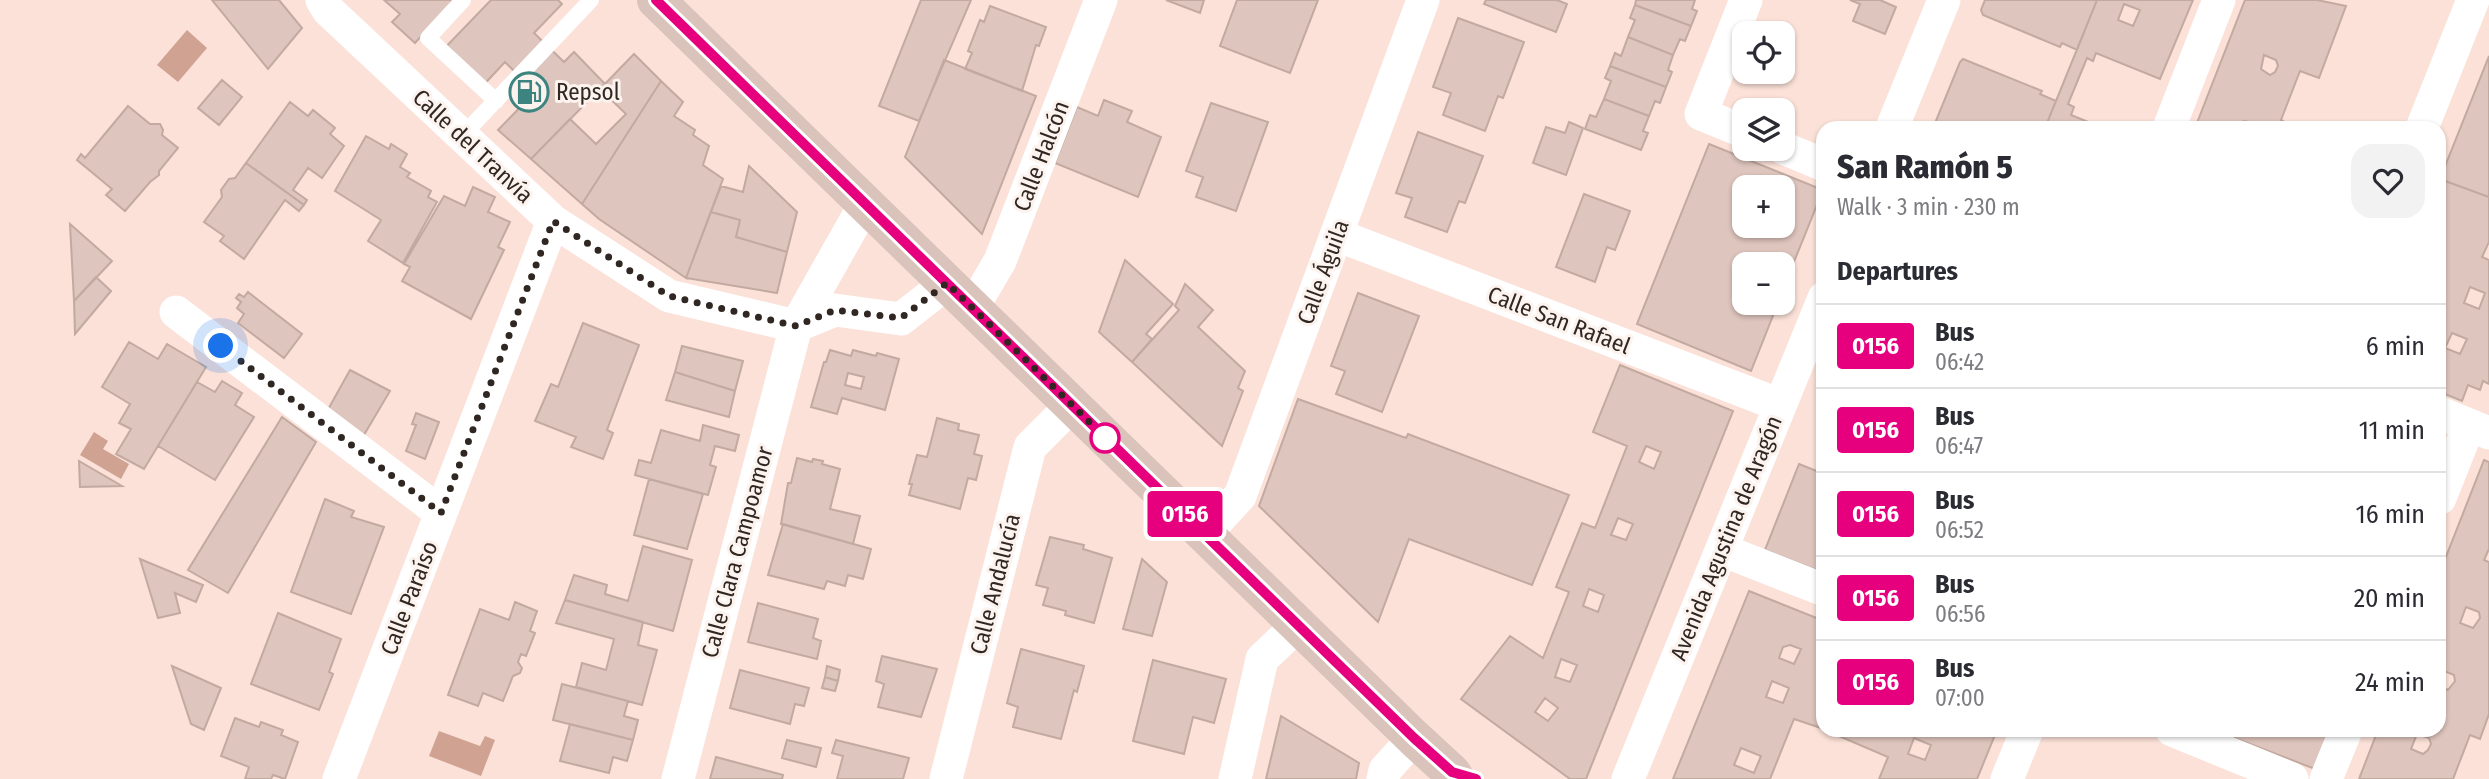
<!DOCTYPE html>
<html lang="en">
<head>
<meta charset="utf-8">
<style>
	:root { --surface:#fff; --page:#f2f2f3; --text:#2b2b33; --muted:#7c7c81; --line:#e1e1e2 }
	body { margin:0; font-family:"Fira Sans Condensed",sans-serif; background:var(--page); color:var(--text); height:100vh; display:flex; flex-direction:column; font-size:26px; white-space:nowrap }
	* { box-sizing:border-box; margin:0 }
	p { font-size:23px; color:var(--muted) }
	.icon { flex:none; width:38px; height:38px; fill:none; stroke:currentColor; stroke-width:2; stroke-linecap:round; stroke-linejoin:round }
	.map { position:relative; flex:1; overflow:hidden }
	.panel { position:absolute; left:1816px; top:121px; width:630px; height:616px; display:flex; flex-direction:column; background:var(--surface); border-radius:21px; box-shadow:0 2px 5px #0004 }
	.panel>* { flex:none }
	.badge { padding:0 14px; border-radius:5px; font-size:24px; line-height:46px }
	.fabs { position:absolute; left:1732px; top:21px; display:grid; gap:14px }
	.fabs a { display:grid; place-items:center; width:63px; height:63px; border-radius:14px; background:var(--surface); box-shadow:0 2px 5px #0004; font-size:35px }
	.you { position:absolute; width:35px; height:35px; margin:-18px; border:5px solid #fff; border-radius:50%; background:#1a73e8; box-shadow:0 0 0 10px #1a73e833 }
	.map>.badge { position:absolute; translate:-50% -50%; box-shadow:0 0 0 4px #fff }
	h2 { padding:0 21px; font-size:26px; line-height:63px }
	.round { display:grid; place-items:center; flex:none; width:74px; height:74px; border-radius:21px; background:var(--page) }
	.summary { display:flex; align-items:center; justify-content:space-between; height:119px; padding:0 21px }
	h1 { font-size:33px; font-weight:800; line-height:52px }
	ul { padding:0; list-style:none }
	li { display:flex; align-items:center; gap:21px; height:84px; padding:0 21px; border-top:2px solid var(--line) }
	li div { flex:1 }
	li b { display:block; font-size:26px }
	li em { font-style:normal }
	li .badge { min-width:77px; font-weight:700; text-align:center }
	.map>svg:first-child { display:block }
</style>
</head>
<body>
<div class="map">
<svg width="2489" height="779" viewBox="0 0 2489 779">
	<rect width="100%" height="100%" fill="#fbe1d8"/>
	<path fill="#d0a292" d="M187,30L207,48L178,82L157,65Z
		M94,432L108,441L103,449L129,464L121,479L80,455Z
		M439,731L480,746L485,736L495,740L481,776L429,756Z"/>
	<path fill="#dec5bd" stroke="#c2aaa1" stroke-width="2" fill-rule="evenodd" d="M212,0H279L302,28L268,69Z
		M384,0H450L452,2L415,43L392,22L400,14Z
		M491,0H558L562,4L534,33L564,62L574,52L605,84L531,159L498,130L535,92L505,62L477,92L438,55Z
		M921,0H971L919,121L879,106Z
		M1166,0H1204L1200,13Z
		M1237,0H1318L1290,73L1220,46Z
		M1486,0H1557L1567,4L1556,32L1484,4Z
		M1636,0H1695L1692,9L1697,11L1691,26L1635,5Z
		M1850,0H1880L1896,7L1885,34L1853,21L1860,4Z
		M1985,0H2097L2077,50L2062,43L2060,47L1983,15L1981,10Z
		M2097,0H2193L2160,79L2096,53L2093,61L2087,58L2068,104L2074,107L2071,115L2103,128H2045ZM2124,4L2140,10L2133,26L2118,20Z
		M2245,0H2317L2346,6L2319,78L2300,71L2281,120L2283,121L2281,128H2252L2249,122L2244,121L2239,123L2236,128H2195ZM2264,55L2276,60L2278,66L2275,72L2270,75L2261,69Z
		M1635,5L1691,26L1685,41L1680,39L1673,55L1628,37L1635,20L1630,18Z
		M990,6L1046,27L1039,46L1036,45L1022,91L965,69L972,53L968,51L980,20L984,22Z
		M1458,18L1524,42L1503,98L1498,96L1485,131L1443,115L1451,93L1433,87Z
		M1628,37L1673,55L1668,70L1672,72L1666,87L1610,66L1615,53L1621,56Z
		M634,54L661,81L582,204L531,159L570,119L596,144L626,114L600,89Z
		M2489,56V197L2440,179Z
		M1963,59L2042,91L2040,94L2056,101L2045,128H1933L1960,62Z
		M944,60L1036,96L982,234L905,157Z
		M1610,66L1666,87L1660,103L1655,101L1649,116L1604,99L1611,81L1605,78Z
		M222,80L242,97L219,125L198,108Z
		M661,81L683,102L674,116L695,130L693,135L709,146L703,165L723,179L686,278L599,219L582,204Z
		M1604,99L1649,116L1643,131L1648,133L1641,150L1585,129L1590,115L1596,117Z
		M1104,100L1132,111L1127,122L1161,137L1138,197L1055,163L1077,107L1098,116Z
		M290,102L308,116L313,110L335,128L330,134L344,146L322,178L308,168L293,190L307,200L304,205L246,163Z
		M1211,103L1268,122L1236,211L1196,197L1203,177L1186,171Z
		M128,106L150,124H160L163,130L162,135L178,148L159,171V175L150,182L125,211L106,195L112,189L77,160L81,154L85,158Z
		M1569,122L1583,128L1566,175L1533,163L1546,127L1565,133Z
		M1418,132L1483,156L1465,203L1459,201L1447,232L1405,217L1412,198L1396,193Z
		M366,136L389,149L391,144L407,154L400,167L410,173L407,177L431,191L428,197L437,202L403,263L368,241L381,220L335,191Z
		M1709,144L1823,190L1783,289V264H1745V303H1778L1751,371L1637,324ZM1745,187H1783V226H1745Z
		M246,163L304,205L299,211L285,200L244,259L220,241L224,236L204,222L222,197L221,190L229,179L235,178Z
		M749,166L797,212L787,252L736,237L740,220L711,212L721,186L743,192Z
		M2445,181L2489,197V242L2482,257L2489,260V384L2483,381L2480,390L2468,385L2462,401L2440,392V195ZM2470,287L2485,293L2479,309L2464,303ZM2452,333L2467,339L2460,354L2445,348Z
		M473,187L495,197L488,212L510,222L498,247L504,250L471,319L402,281L410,267L404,264L444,196L465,206Z
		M1584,194L1630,211L1615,250L1607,247L1595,282L1556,267Z
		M711,212L740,220L736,237L787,252L777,293L686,278Z
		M70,224L112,261L74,301Z
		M1125,260L1173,304L1146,334L1152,339L1132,362L1099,332Z
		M96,277L111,291L75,334L74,301Z
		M1185,284L1213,310L1198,327L1245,371L1238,388L1243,391L1222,446L1132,362L1179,310L1175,306Z
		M248,292L302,334L284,358L238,323L244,314L237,308L241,302L236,298L239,294L244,297Z
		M1358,293L1419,316L1382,412L1336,394L1345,371L1331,366Z
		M583,323L639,345L607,430L613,433L603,459L571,447L576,437L535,421L551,384L558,387Z
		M129,342L158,359L167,344L206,367L144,469L116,454L131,429L119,423L130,404L102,387Z
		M682,346L743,361L735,391L675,372Z
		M830,350L851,356L853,350L876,356L877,353L899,359L885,410L842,398L837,414L811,407L824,362H826ZM848,373L864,377L861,389L845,385Z
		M1620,365L1733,411L1586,779H1570L1461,699L1510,636L1543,658L1569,592L1556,587L1582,523L1595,528L1627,446L1593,432ZM1646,446L1661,452L1654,469L1639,462ZM1618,518L1633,524L1626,540L1611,535ZM1589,589L1604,595L1598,612L1583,606ZM1561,659L1577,665L1570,682L1555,677ZM1545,698L1558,708L1548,721L1535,712Z
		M350,370L390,391L361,440L326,413Z
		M675,372L735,391L729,417L666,400Z
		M222,381L242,393L235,405L254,417L215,480L158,446L197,382L215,392Z
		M1298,399L1406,438L1408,434L1569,495L1532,585L1409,539L1378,622L1259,506Z
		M416,413L439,422L425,459L406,451L416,425L412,424Z
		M282,417L316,442L228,593L188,570Z
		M937,418L959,424L958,430L979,435L974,454L982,456L976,480L968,478L960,509L909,495L912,484H909L917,455L927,457Z
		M703,425L739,435L735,451L715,446L710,465L716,467L708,495L635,475L639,460L651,463L661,430L700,441Z
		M797,458L812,462L813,459L823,461L822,464L840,469L830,509L860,516L853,544L781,524L788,483H791Z
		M2484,460L2489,462V549L2484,560L2489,562V714L2480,739L2470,735L2453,779H2359L2378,730H2440V686L2448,690L2455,681L2454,675L2442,670L2440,676V572ZM2466,607L2479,612L2480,618L2473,628L2460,623ZM2417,734L2429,738L2431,744L2428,750L2423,754L2411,749Z
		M79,461L122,486L80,487Z
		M1799,464L1824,474V573L1765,550Z
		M649,479L703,494L687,549L634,535Z
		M325,499L354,511L351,517L384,527L351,614L291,592Z
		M783,524L871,549L863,579L848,575L845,586L827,581L824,589L768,575Z
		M1050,537L1084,545L1083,549L1112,558L1094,623L1065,615L1066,611L1043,605L1048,588L1036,585Z
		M643,546L692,560L673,631L565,600L574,575L607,585L605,594L628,601Z
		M140,559L203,585L196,602L175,593L180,613L158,618Z
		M1142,559L1167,582L1152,636L1123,629Z
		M1749,591L1824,621V729L1794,719L1770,779H1673ZM1790,645L1801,649L1794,664L1779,658L1783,647ZM1772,681L1789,688L1783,703L1766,697ZM1741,748L1761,756L1754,773L1734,765Z
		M565,600L643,622L638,645L657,650L642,705L576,687L582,663L606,670L614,639L556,623Z
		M515,602L537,611L530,631L535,633L526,656L521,654L518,662L522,668L520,673L513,676L503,701L483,693L478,706L448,695L480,609L509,620Z
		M758,603L818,619L813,638L821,641L817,659L748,642Z
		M278,613L341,639L329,672L333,674L319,710L251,684Z
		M1021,649L1084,666L1077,692L1074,690L1061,739L1013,727L1018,707L1007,703Z
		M882,656L937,669L921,717L878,707L884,684L876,681Z
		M1153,660L1226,679L1214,723L1193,717L1184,754L1133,741Z
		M172,666L221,688L204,730L191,724Z
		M827,666L840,670L838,681L825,677Z
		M740,670L809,688L804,706L795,704L790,724L730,708Z
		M825,677L838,681L835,691L822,688Z
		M562,684L628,701L624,716L638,720L633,740L553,720Z
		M1281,716L1359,763L1356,779H1266Z
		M235,718L259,727L261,722L283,730L281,735L298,742L285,779L273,775L271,779H245L249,767L221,756Z
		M570,724L633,740L627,761L613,757L609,773L560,761Z
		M1825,730H1997L1977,779H1879L1888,757ZM1914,738L1931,745L1925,760L1908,754Z
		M2214,730H2331L2315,769Z
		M787,740L821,748L816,767L782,758Z
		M836,740L909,758L903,779H837L843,756L832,753Z
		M716,757L783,775L782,779H710Z"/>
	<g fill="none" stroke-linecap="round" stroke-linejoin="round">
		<path stroke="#fff" stroke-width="16" d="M463,0L428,38L496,101
			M462,136L591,0"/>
		<path stroke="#fff" stroke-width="33" d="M322,0L328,10L553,221L669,296L796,326
			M1892,128L1944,0
			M2169,128L2219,0
			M2422,128L2473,0
			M1745,132L1701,114L1746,0
			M1783,148L1824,165
			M1337,235L1780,405
			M973,307L1000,261L1101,0
			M176,312L441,513
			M796,326L835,310L901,319L947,283
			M2440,413L2489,433
			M2440,498L2469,425
			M1205,534L1240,496L1423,0
			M1722,550L1824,590
			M2172,730L2292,779
			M339,779L553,221
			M678,779L796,326L865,204
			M946,779L1030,447L1072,405
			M1235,779L1262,659L1299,624
			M1383,779L1385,770L1414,738
			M1628,779L1824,298
			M2007,779L2027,730
			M2326,779L2346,730"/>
		<path stroke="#d9c3bb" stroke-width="38" d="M656,0L1414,738L1452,773L1456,779"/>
	</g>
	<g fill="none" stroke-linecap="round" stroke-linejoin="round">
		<g stroke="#fff" stroke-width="16">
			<path id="line" d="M656,0L1414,738L1452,772L1476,779"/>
		</g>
		<use href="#line" stroke="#e6007e" stroke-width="10"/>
		<path stroke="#302723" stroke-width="7" stroke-dasharray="0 12.6" d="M221,346L441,513L553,221L669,296L796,326L835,310L901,318L947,283L1110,442L1105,438"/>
	</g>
	<defs>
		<g id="fuel-ring" transform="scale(2.0125)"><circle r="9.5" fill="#fcf2ee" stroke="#3d8480" stroke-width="1.5"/><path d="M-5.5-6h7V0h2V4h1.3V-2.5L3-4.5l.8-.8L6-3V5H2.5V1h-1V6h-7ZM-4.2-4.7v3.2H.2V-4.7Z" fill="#3d8480"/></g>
	</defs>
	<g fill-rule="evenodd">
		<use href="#fuel-ring" x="529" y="92"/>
	</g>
	<circle fill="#fff" stroke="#e6007e" stroke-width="3.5" cx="1105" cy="438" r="14"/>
	<g text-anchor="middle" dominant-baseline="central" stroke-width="6" stroke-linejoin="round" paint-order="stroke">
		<g font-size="23" fill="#302723" stroke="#fcf2ee" text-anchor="start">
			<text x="556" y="92">Repsol</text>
		</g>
		<g font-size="23" fill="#302723" stroke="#fcf2ee">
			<text transform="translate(473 146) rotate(43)">Calle del Tranvía</text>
			<text transform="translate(1041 156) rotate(-69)">Calle Halcón</text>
			<text transform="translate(1323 272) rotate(-70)">Calle Águila</text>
			<text transform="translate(1559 320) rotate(21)">Calle San Rafael</text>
			<text transform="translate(1726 538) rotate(-68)">Avenida Agustina de Aragón</text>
			<text transform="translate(737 552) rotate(-75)">Calle Clara Campoamor</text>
			<text transform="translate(995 584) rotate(-76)">Calle Andalucía</text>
			<text transform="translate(409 598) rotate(-69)">Calle Paraíso</text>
		</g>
	</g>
</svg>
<div class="fabs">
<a><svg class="icon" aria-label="locate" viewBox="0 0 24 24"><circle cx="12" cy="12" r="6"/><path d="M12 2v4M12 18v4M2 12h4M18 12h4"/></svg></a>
<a><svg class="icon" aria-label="layers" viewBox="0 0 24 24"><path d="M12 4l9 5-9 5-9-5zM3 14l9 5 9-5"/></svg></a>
<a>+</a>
<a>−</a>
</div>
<div class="you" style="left:221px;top:346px"></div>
<b class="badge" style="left:1185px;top:514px;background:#e6007e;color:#fff">0156</b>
<section class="panel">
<div class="summary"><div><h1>San Ramón 5</h1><p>Walk · 3 min · 230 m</p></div><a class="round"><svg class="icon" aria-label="heart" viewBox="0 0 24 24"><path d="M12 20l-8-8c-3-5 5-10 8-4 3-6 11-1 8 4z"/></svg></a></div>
<h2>Departures</h2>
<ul>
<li><span class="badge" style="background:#e6007e;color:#fff">0156</span><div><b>Bus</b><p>06:42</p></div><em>6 min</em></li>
<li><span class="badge" style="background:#e6007e;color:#fff">0156</span><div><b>Bus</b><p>06:47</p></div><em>11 min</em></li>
<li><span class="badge" style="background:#e6007e;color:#fff">0156</span><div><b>Bus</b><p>06:52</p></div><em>16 min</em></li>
<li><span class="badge" style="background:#e6007e;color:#fff">0156</span><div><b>Bus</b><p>06:56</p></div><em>20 min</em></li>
<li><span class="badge" style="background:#e6007e;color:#fff">0156</span><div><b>Bus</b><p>07:00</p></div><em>24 min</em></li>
</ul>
</section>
</div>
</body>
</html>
